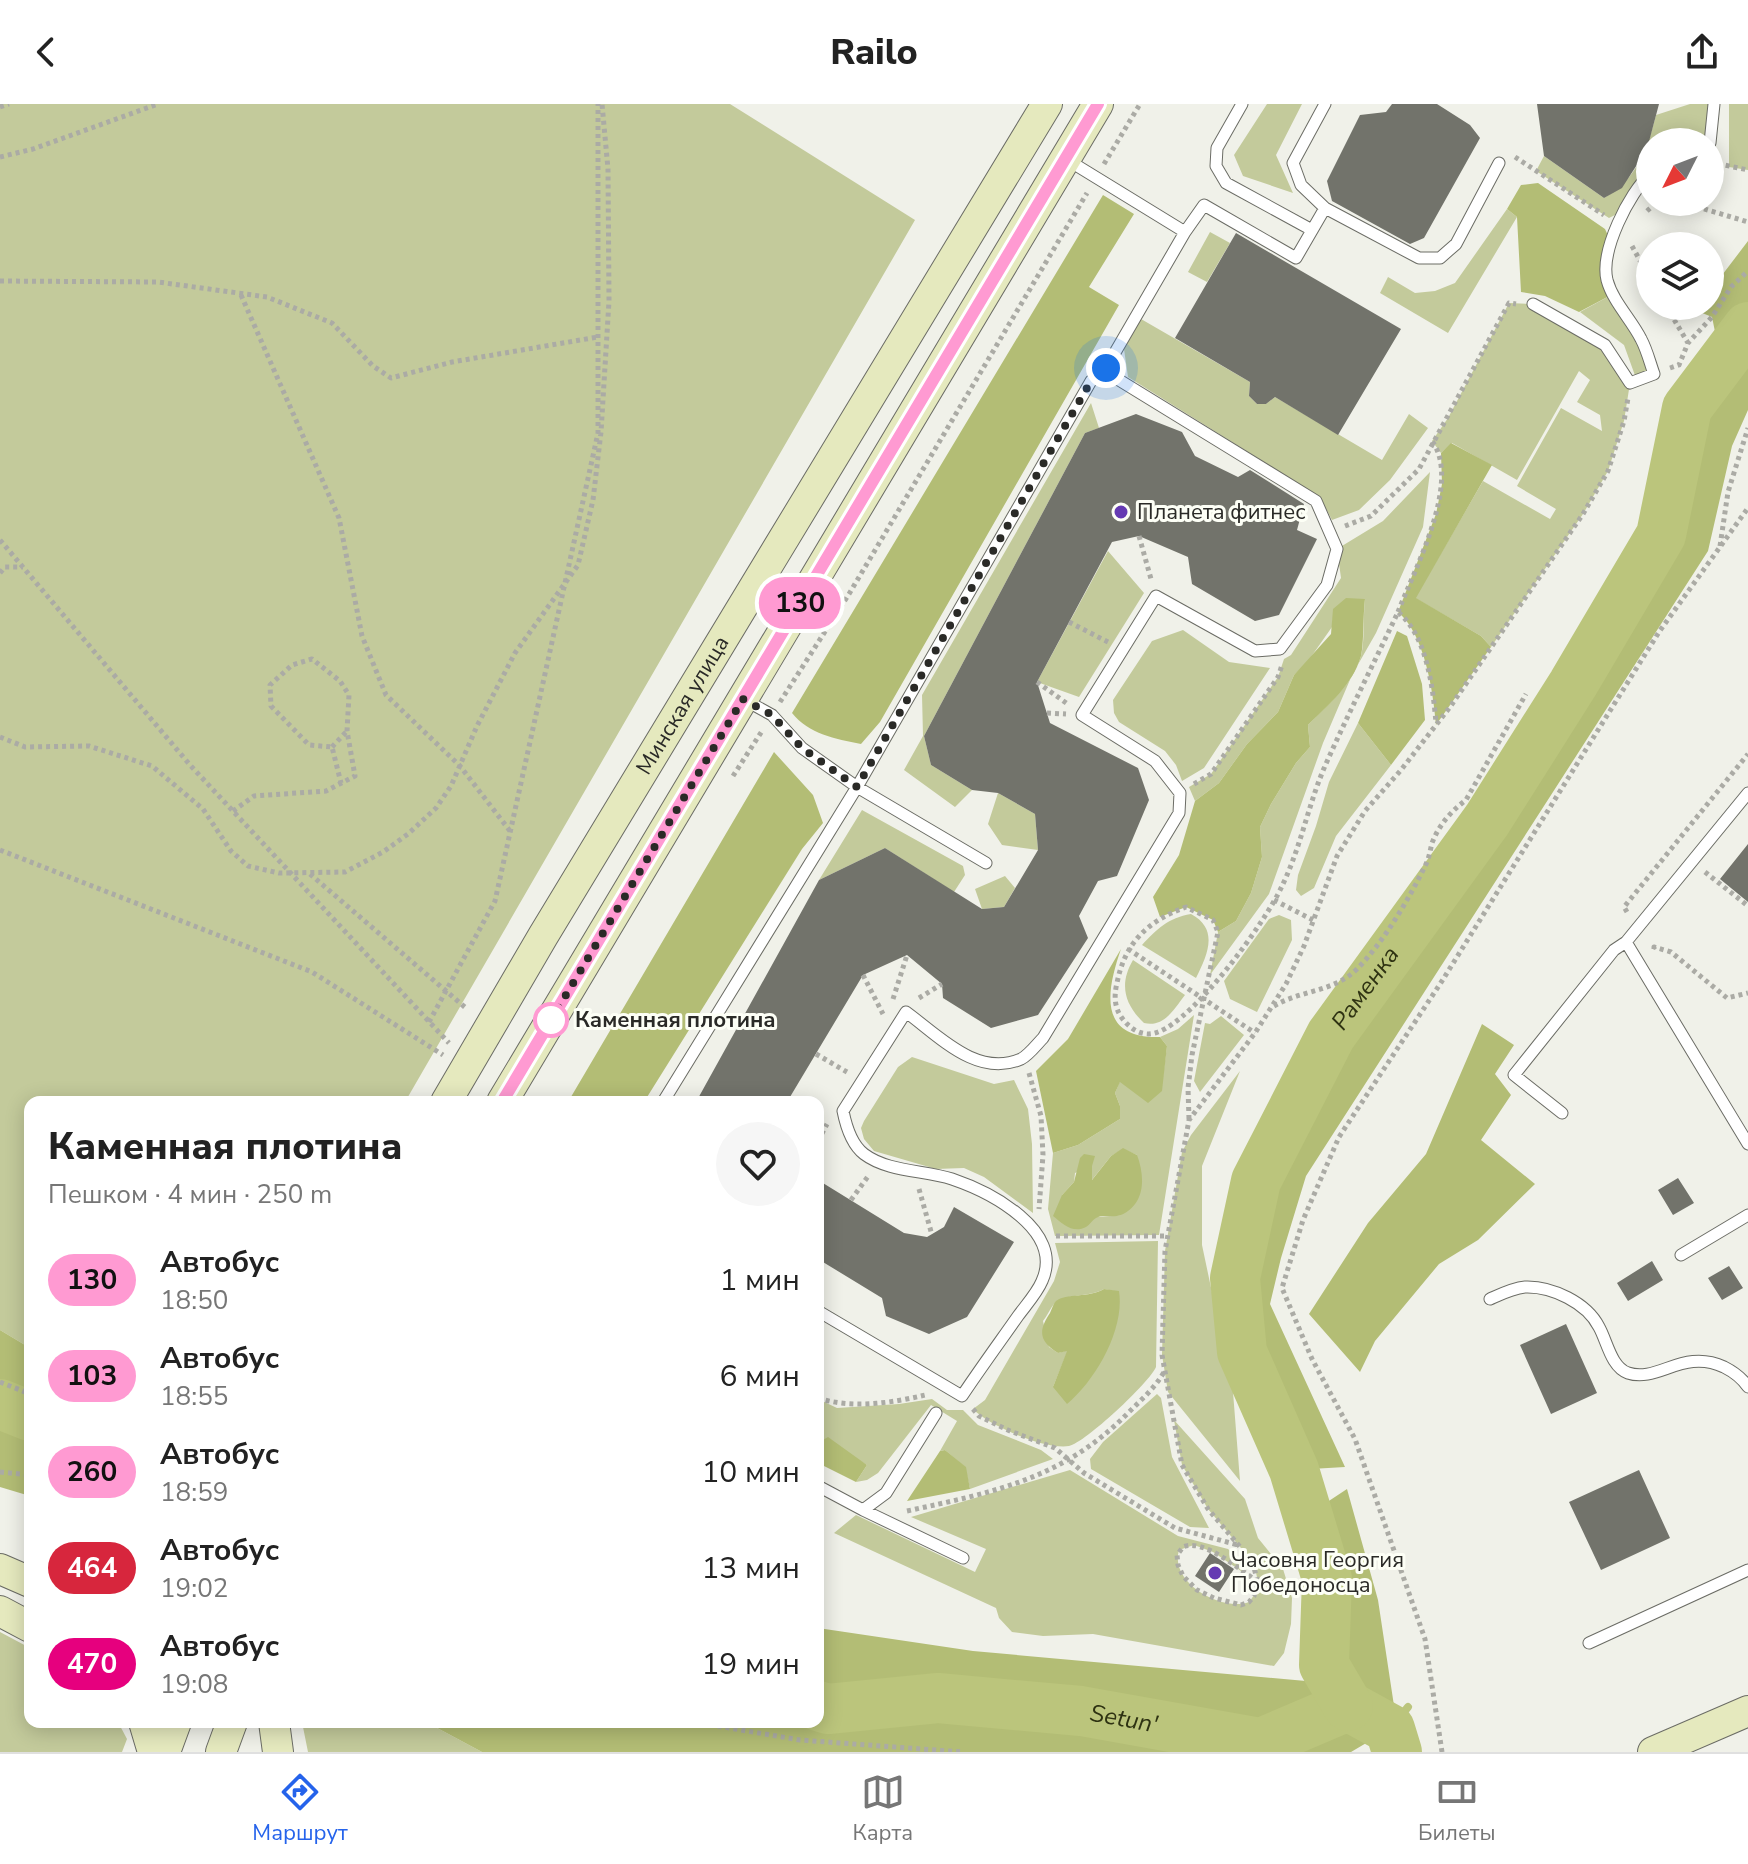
<!DOCTYPE html>
<html lang="ru">
<head>
<meta charset="utf-8">
<style>
	:root { --surface:#fff; --page:#f6f6f6; --text:#222; --muted:#767676; --line:#e0e0e0; --accent:#2563eb }
	body { margin:0; font-family:"Nunito Sans",sans-serif; background:var(--page); color:var(--text); height:100vh; display:flex; flex-direction:column; font-size:30px; white-space:nowrap }
	* { box-sizing:border-box; margin:0 }
	p { font-size:26px; color:var(--muted) }
	.icon { flex:none; width:44px; height:44px; fill:none; stroke:currentColor; stroke-width:2; stroke-linecap:round; stroke-linejoin:round }
	.map { position:relative; flex:1; overflow:hidden }
	.sheet { position:absolute; left:24px; top:992px; width:800px; height:632px; display:flex; flex-direction:column; background:var(--surface); border-radius:16px; box-shadow:0 4px 20px #0003 }
	.sheet>* { flex:none }
	.badge { padding:0 16px; border-radius:26px; font-size:28px; line-height:52px }
	.needle { width:52px; rotate:228deg }
	.fabs { position:absolute; left:1636px; top:24px; display:grid; gap:16px }
	.fabs a { display:grid; place-items:center; width:88px; height:88px; border-radius:50%; background:var(--surface); box-shadow:0 4px 20px #0003; font-size:40px }
	.you { position:absolute; width:40px; height:40px; margin:-20px; border:6px solid #fff; border-radius:50%; background:#1a73e8; box-shadow:0 0 0 12px #1a73e833 }
	.map>.badge { position:absolute; translate:-50% -50%; box-shadow:0 0 0 4px #fff }
	.round { display:grid; place-items:center; flex:none; width:84px; height:84px; border-radius:42px; background:var(--page) }
	.headline { display:flex; align-items:center; justify-content:space-between; height:136px; padding:0 24px }
	h1 { font-size:38px; font-weight:800; line-height:60px }
	ul { padding:0; list-style:none }
	li { display:flex; align-items:center; gap:24px; height:96px; padding:0 24px }
	li div { flex:1 }
	li b { display:block; font-size:30px }
	li em { font-style:normal }
	li .badge { min-width:88px; font-weight:700; text-align:center }
	header { display:flex; justify-content:space-between; align-items:center; height:104px; padding:0 24px; background:var(--surface); font-size:36px; font-weight:800 }
	.tab-bar { display:flex; justify-content:space-around; align-items:center; height:112px; border-top:2px solid var(--line); background:var(--surface); font-size:22px; color:var(--muted) }
	.tab-bar a { display:grid; justify-items:center; gap:4px }
	.tab-bar .current { color:var(--accent) }
	.map>svg:first-child { display:block }
</style>
</head>
<body>
<header><svg class="icon" aria-label="back" viewBox="0 0 24 24"><path d="M15 5l-7 7 7 7"/></svg>Railo<svg class="icon" aria-label="share" viewBox="0 0 24 24"><path d="M12 15V3M7 8l5-5 5 5M5 13v7h14v-7"/></svg></header>
<div class="map">
<svg width="1748" height="1648" viewBox="0 0 1748 1648">
	<rect width="100%" height="100%" fill="#f0f1e9"/>
	<path fill="#c3ca9b" fill-rule="evenodd" d="M0,0H730L915,116L405,998H30V1244L0,1226Z
		M1267,0H1302L1276,51L1293,89L1243,72L1234,51Z
		M1690,0H1714L1710,38H1650V70L1625,106L1609,114L1536,67L1544,52L1604,94C1637,75 1647,46 1656,11Z
		M1729,0H1748V66L1729,63Z
		M1507,105L1517,113L1448,229L1380,189L1388,173L1415,189L1435,187L1455,179Z
		M1210,128L1230,139L1207,178L1188,168Z
		M1613,190L1654,270L1637,277L1624,241L1580,208Z
		M1509,199L1533,200L1605,241L1630,279L1624,317L1608,367L1583,410L1491,543L1481,532L1415,494L1483,377L1550,415L1556,405L1517,382L1561,304L1602,327L1600,311L1577,298L1590,276L1579,267L1517,376L1452,339L1441,349L1432,337L1448,314Z
		M1141,215L1250,278L1249,292L1257,300H1266L1275,293L1382,356L1409,310L1428,324L1390,376L1359,406L1332,416L1320,393L1128,273L1124,245Z
		M1091,299L1099,324L1085,329L924,632L931,661L972,686L955,703L904,666L923,632L922,591Z
		M1430,368L1423,423L1376,529L1352,571L1323,639L1269,790L1210,871L1218,828L1236,817L1251,789L1262,753L1260,723L1271,700L1296,659L1310,643L1308,621C1328,600 1352,582 1361,552C1365,538 1363,511 1365,495L1334,505L1332,523L1306,560L1294,571L1278,608L1247,640L1219,679L1195,697L1189,683L1211,670L1278,573L1284,555L1291,551L1341,474L1337,445L1383,417Z
		M1108,447L1144,489L1079,593L1037,578Z
		M1183,526L1229,558L1270,564L1204,664L1182,677L1176,661L1165,647L1119,618L1114,609L1113,596L1152,537Z
		M1358,619L1391,661L1336,732L1314,784L1301,792L1296,786L1298,771L1316,722L1329,678Z
		M998,689L1035,710L1038,746L1002,741L988,720Z
		M862,706L963,762L965,771L954,788L885,744L819,776Z
		M1005,772L1015,784L1004,803L982,805L975,785Z
		M1191,810C1219,825 1208,850 1196,874L1142,841C1157,825 1168,814 1191,810Z
		M1279,811L1291,816L1292,836L1257,908L1230,895L1224,877L1269,815Z
		M1133,856L1185,891C1174,905 1164,924 1144,919C1124,900 1119,880 1133,856Z
		M1194,911L1159,1131L1055,1132L1048,1105L1053,1049L1078,1041L1120,1015V1002L1115,989L1120,977L1152,994L1161,987L1167,942L1160,933L1178,925ZM1123,1045L1137,1051L1121,1111L1097,1113L1062,1091L1074,1078L1075,1069L1092,1062L1091,1077L1111,1052Z
		M1221,912L1244,931L1200,988L1194,977L1205,919L1210,920Z
		M912,953L994,980L1014,976L1028,1005L1032,1040L1033,1109L984,1073L964,1064L936,1065L874,1047L864,1035L861,1024L864,1017L898,963Z
		M1240,967L1202,1062V1141L1233,1288L1240,1377L1168,1288L1162,1251L1165,1147L1182,1048L1191,1031Z
		M1158,1137L1156,1263C1150,1278 1085,1339 1069,1342C1046,1346 989,1322 973,1305L985,1296L1054,1177L1060,1158L1055,1139ZM1104,1185L1119,1188L1053,1283L1068,1246L1058,1249L1049,1243L1043,1217C1047,1212 1050,1205 1054,1200C1064,1189 1088,1194 1104,1185Z
		M1157,1290L1161,1294L1172,1353L1209,1424L1190,1423L1091,1365L1090,1355L1103,1338Z
		M818,1295L837,1304L899,1300L932,1295L947,1306H963L978,1321L1041,1346L1053,1355L970,1385L965,1363L945,1346L940,1347L957,1317L931,1301L878,1369L867,1376L856,1378L867,1361L822,1335L818,1339Z
		M1174,1316L1245,1395L1258,1434L1283,1465L1292,1494L1291,1520L1284,1549L1274,1562L1093,1530L1043,1532L1012,1528L999,1514L996,1504L834,1429L856,1411L975,1468L986,1445L911,1413L1070,1366L1178,1432L1228,1445L1242,1458L1244,1469L1213,1448L1194,1441L1179,1446C1169,1479 1222,1508 1249,1498C1260,1485 1259,1473 1252,1457L1208,1405L1182,1361Z
		M0,1528L30,1544V1618H118L127,1635L122,1648H0Z
		M302,1618H426L482,1648H308Z"/>
	<path fill="#b3bd75" d="M1538,79L1605,125L1610,136L1613,190L1579,208L1545,192L1521,188L1517,113L1507,105L1521,81Z
		M1103,91L1134,110L1089,183L1119,201L880,618L861,640C835,635 809,630 792,609Z
		M1748,137V306L1732,342L1708,447L1306,1072L1281,1154L1270,1200L1345,1363L1294,1366L1242,1248L1235,1174L1256,1077L1331,931L1487,716L1573,580L1661,431L1687,304L1721,257L1712,213L1695,206L1699,202H1710V187Z
		M1451,339L1492,361L1416,494L1481,532L1491,543L1436,621C1433,587 1425,531 1398,508L1436,410L1442,380L1441,349Z
		M1346,494L1365,495C1363,510 1364,540 1361,552C1352,582 1329,600 1308,621L1310,643L1296,659L1271,700L1260,723L1262,753L1251,789L1236,817L1218,828L1213,816L1186,803L1160,813L1153,793L1179,751L1195,697L1219,679L1247,640L1278,608L1294,571L1331,530L1333,505Z
		M1397,527L1407,532L1422,580L1425,616L1391,661L1358,619Z
		M774,648L813,691L823,719L802,745L644,998H568Z
		M1121,845C1106,888 1098,935 1160,933L1167,942L1162,987L1148,999L1120,978L1115,989L1120,1002V1015L1078,1041L1053,1049L1036,967L1068,935Z
		M1482,920L1514,941L1495,970L1511,991L1481,1036L1535,1080L1478,1136L1439,1160L1375,1237L1360,1268L1309,1210L1368,1119L1426,1050Z
		M1123,1044L1137,1051C1145,1072 1146,1100 1121,1111C1113,1114 1103,1110 1096,1114C1092,1116 1090,1121 1086,1123C1073,1130 1063,1120 1053,1112L1062,1091L1074,1078L1080,1054L1084,1050L1095,1052L1092,1062V1076L1111,1052Z
		M1104,1185L1119,1187C1125,1225 1096,1276 1067,1300L1053,1283L1067,1247L1058,1249C1039,1237 1038,1227 1050,1209C1052,1205 1053,1200 1056,1197C1066,1189 1089,1194 1104,1185Z
		M0,1226L30,1244V1392L0,1383Z
		M828,1333L867,1361L856,1378L818,1359V1339Z
		M945,1346L966,1363L970,1385L907,1397L940,1347Z
		M1347,1385L1378,1496L1396,1615L1390,1625L1351,1648H482L426,1618H818V1524L973,1547L1317,1578L1294,1420Z"/>
	<g fill="none" stroke-linecap="round" stroke-linejoin="round">
		<path stroke="#bbc57c" stroke-width="8" d="M25,1310L30,1327
			M1390,1625L1408,1603"/>
		<g stroke="#bbc57c" stroke-width="50">
			<path d="M0,1300L30,1312"/>
			<path id="s1" d="M818,1602L828,1605L938,1594L1081,1607L1261,1639L1348,1602L1390,1625L1397,1648"/>
			<path id="s2" d="M1348,1602L1324,1561L1327,1475L1294,1366L1242,1248L1235,1174L1256,1077L1331,931L1487,716L1573,580L1661,431L1687,304L1748,223"/>
		</g>
	</g>
	<path fill="#72736b" d="M1392,0H1437L1470,21L1480,34L1424,134L1410,140L1332,97L1327,77L1360,11L1386,8Z
		M1537,0H1659L1647,45L1622,84L1604,94L1544,52Z
		M1236,129L1401,225L1338,331L1275,293L1266,300H1257L1249,292L1250,278L1175,234Z
		M1136,310L1182,328L1195,352L1238,373L1250,366L1304,400L1297,426L1317,435L1279,511L1255,517L1192,480L1188,453L1139,432L1112,438L1037,578L1050,619L1138,664L1149,696L1117,772L1098,777L1079,812L1088,834L1038,911L991,924L943,894L942,880L907,851L863,871L787,998H696L819,776L885,744L982,805L1004,803L1038,746L1035,710L998,689L972,686L931,661L924,632L1085,329Z
		M1748,740V798L1720,775Z
		M1678,1074L1694,1099L1673,1111L1658,1086Z
		M818,1076L904,1129L927,1133L944,1123L954,1103L1014,1138L967,1213L929,1230L886,1212L882,1194L818,1155Z
		M1652,1157L1663,1176L1628,1197L1617,1179Z
		M1729,1162L1743,1184L1722,1196L1708,1174Z
		M1566,1220L1597,1289L1551,1310L1520,1241Z
		M1639,1366L1670,1434L1601,1466L1569,1398Z
		M1210,1449L1234,1465L1219,1488L1195,1472Z"/>
	<g fill="none" stroke-linecap="round" stroke-linejoin="round">
		<g stroke="#6b6c65" stroke-width="13">
			<path id="lane" d="M1242,0L1217,44L1216,62L1226,79L1312,126
				M1325,0L1293,59L1301,81L1325,104L1419,154H1440L1456,140L1499,59
				M1710,39L1714,0
				M1066,55L1185,128
				M1533,200L1605,241L1630,279L1654,270C1650,259 1647,246 1641,235C1631,215 1613,198 1607,176C1600,147 1629,89 1650,70
				M1106,264L1185,128L1204,101L1296,154L1325,104
				M743,595L772,611L802,644L857,683L986,759
				M1626,838L1748,1040
				M663,998L857,683L1091,277L1106,264L1119,276L1316,397L1337,445L1327,481L1280,545L1255,547L1156,492L1082,611L1155,657L1180,689L1179,709L1043,934C1037,940 1029,951 1021,955C977,974 939,932 906,908L843,1007C846,1022 851,1040 864,1050C888,1068 924,1066 952,1075C990,1088 1065,1126 1042,1177C1037,1189 1026,1201 1018,1212C999,1239 980,1265 962,1292L818,1207
				M1562,1009L1514,971L1614,846L1626,838L1748,689
				M1681,1151L1748,1111
				M1490,1195C1501,1190 1513,1184 1525,1183C1552,1182 1587,1199 1599,1223C1607,1237 1611,1263 1628,1269C1658,1279 1683,1244 1724,1263C1734,1268 1742,1274 1748,1283
				M818,1382L863,1406L886,1389L936,1309
				M863,1406L963,1454
				M1589,1539L1748,1466"/>
		</g>
		<g stroke="#6b6c65" stroke-width="32">
			<g id="secondary">
				<path id="s3" d="M446,998L543,832L1047,0"/>
				<path d="M502,998L1098,0"/>
				<path d="M0,1465L30,1478"/>
				<path d="M0,1507L30,1523"/>
				<path d="M144,1618L153,1648"/>
				<path d="M274,1618L278,1648"/>
				<path d="M165,1648L176,1618"/>
				<path d="M221,1648L232,1618"/>
				<path d="M1653,1648L1748,1607"/>
			</g>
		</g>
		<path stroke="#ababa5" stroke-width="5" stroke-dasharray="4 4" stroke-linecap="butt" d="M0,3L9,0
			M0,53L33,45L158,0
			M1515,53L1604,111
			M1710,58L1748,66
			M1104,60L1140,0
			M1681,98L1748,118
			M1647,107L1657,98
			M1632,142L1650,175
			M0,177L158,178L267,193L332,219L373,262L391,274L452,258L598,233
			M241,191L339,414L362,532L386,591L460,662L510,727
			M1666,202L1688,239
			M1670,264L1679,261L1688,239L1712,213L1731,183L1748,167
			M1345,422L1371,412L1419,365L1509,199L1516,200
			M1139,432L1151,475
			M0,436L190,661L449,939
			M1720,442L1728,388L1748,324
			M0,469L5,463H23
			M1398,508C1414,466 1462,378 1432,337
			M1069,518L1108,538
			M1037,578L1069,601
			M780,598L849,490L1087,89
			M1047,609L1066,610
			M0,633L25,643L89,642L152,662L203,705L231,747L248,762L279,769L345,768L383,748L408,730L436,704L451,682L477,622L515,549L578,461L593,396L601,328L609,197L608,65L602,0
			M332,643L347,627
			M733,672L762,627
			M1194,680L1211,670L1278,573L1282,561
			M233,707L254,692L326,687L355,672L347,627L349,591L340,577L312,555L292,561L270,581L271,602L309,641L332,643L341,679
			M0,746L312,868L443,951
			M1705,768L1748,802
			M310,770L467,905
			M1274,796L1313,816
			M1627,808L1624,803L1748,650
			M1128,845L1255,929
			M1654,845V843L1671,848L1727,894L1748,889
			M863,871L883,910
			M919,894L942,880
			M893,895L907,851
			M1274,902C1301,886 1334,888 1357,865C1383,839 1409,795 1425,762C1429,755 1430,747 1432,739C1439,721 1451,707 1466,696L1526,590
			M429,918L495,797L598,329V0
			M816,950L847,968
			M1029,969L1041,1012L1043,1051L1039,1105
			M1189,1015L1188,984L1192,951L1218,828L1213,816L1186,803C1148,817 1125,838 1117,879C1114,891 1114,903 1122,914C1130,925 1143,934 1158,928C1196,914 1265,819 1282,782C1301,743 1308,701 1325,662C1348,610 1374,559 1398,508C1427,532 1433,584 1436,619
			M818,1037L827,1020
			M919,1085L932,1131
			M851,1096L869,1071
			M1056,1132H1167
			M0,1278L30,1290
			M818,1294C851,1305 892,1299 925,1291
			M973,1305L979,1312L1010,1327L1055,1344L1084,1369L1175,1424L1238,1441
			M0,1368L30,1371
			M907,1407C994,1388 1063,1375 1128,1309C1141,1296 1155,1284 1164,1268
			M1258,1478C1240,1466 1204,1434 1183,1443L1177,1451L1178,1461L1183,1472L1197,1486L1214,1494L1241,1501L1249,1498L1254,1492L1258,1478L1252,1457L1208,1405L1182,1361L1162,1251L1165,1147L1189,1016L1255,929L1286,880L1304,842L1337,752L1365,707L1401,666L1450,603L1583,410L1608,367L1624,317L1628,294
			M694,1618L800,1636L962,1648
			M1442,1648L1425,1535L1355,1335L1312,1255L1282,1184L1303,1116L1339,1033L1442,877L1659,528L1748,404"/>
		<use href="#lane" stroke="#fff" stroke-width="11"/>
		<use href="#secondary" stroke="#e5e9be" stroke-width="30"/>
	</g>
	<g fill="none" stroke-linecap="round" stroke-linejoin="round">
		<g stroke="#fff" stroke-width="18">
			<path id="line" d="M502,998L1098,0"/>
		</g>
		<use href="#line" stroke="#ff9ad2" stroke-width="12"/>
		<path stroke="#2a2a27" stroke-width="8" stroke-dasharray="0 14.4" d="M551,916L743,595L772,611L802,644L857,683L1091,277L1106,264"/>
	</g>
	<g fill="#653ab2" stroke="#fdfff6" stroke-width="3">
		<circle cx="1121" cy="408" r="8"/>
		<circle cx="1215" cy="1469" r="8"/>
	</g>
	<circle fill="#fff" stroke="#ff9ad2" stroke-width="4" cx="551" cy="916" r="16"/>
	<g text-anchor="middle" dominant-baseline="central" stroke-width="6" stroke-linejoin="round" paint-order="stroke">
		<g font-size="22" fill="#2a2a27" stroke="#fdfff6" text-anchor="start">
			<text x="1137" y="408">Планета фитнес</text>
			<text x="1231" y="1456">Часовня Георгия<tspan x="1231" dy="25">Победоносца</tspan></text>
		</g>
		<g font-size="22" fill="#2a2a27" stroke="#fdfff6">
			<text stroke="none"><textPath href="#s3" startOffset="462">Минская улица</textPath></text>
		</g>
		<g font-size="22" font-weight="bold" fill="#2a2a27" stroke="#fdfff6" text-anchor="start">
			<text x="575" y="916">Каменная плотина</text>
		</g>
		<g font-size="24" font-style="italic" fill="#2e3212" stroke="#fdfff6">
			<text stroke="none"><textPath href="#s2" startOffset="772">Раменка</textPath></text>
			<text stroke="none"><textPath href="#s1" startOffset="308">Setun'</textPath></text>
		</g>
	</g>
</svg>
<div class="fabs">
<a><svg class="needle" viewBox="-14 -14 28 28"><path d="M0-13l5 13h-10z" fill="#e53935"/><path d="M0 13l5-13h-10z" fill="#767676"/></svg></a>
<a><svg class="icon" aria-label="layers" viewBox="0 0 24 24"><path d="M12 4l9 5-9 5-9-5zM3 14l9 5 9-5"/></svg></a>
</div>
<div class="you" style="left:1106px;top:264px"></div>
<b class="badge" style="left:800px;top:499px;background:#ff9ad2;color:#111">130</b>
<section class="sheet">
<div class="headline"><div><h1>Каменная плотина</h1><p>Пешком · 4 мин · 250 m</p></div><a class="round"><svg class="icon" aria-label="heart" viewBox="0 0 24 24"><path d="M12 20l-8-8c-3-5 5-10 8-4 3-6 11-1 8 4z"/></svg></a></div>
<ul>
<li><span class="badge" style="background:#ff9ad2;color:#111">130</span><div><b>Автобус</b><p>18:50</p></div><em>1 мин</em></li>
<li><span class="badge" style="background:#ff9ad2;color:#111">103</span><div><b>Автобус</b><p>18:55</p></div><em>6 мин</em></li>
<li><span class="badge" style="background:#ff9ad2;color:#111">260</span><div><b>Автобус</b><p>18:59</p></div><em>10 мин</em></li>
<li><span class="badge" style="background:#d7263d;color:#fff">464</span><div><b>Автобус</b><p>19:02</p></div><em>13 мин</em></li>
<li><span class="badge" style="background:#e6007e;color:#fff">470</span><div><b>Автобус</b><p>19:08</p></div><em>19 мин</em></li>
</ul>
</section>
</div>
<nav class="tab-bar">
<a class="current"><svg class="icon" aria-label="directions" viewBox="0 0 24 24"><path d="M12 3l9 9-9 9-9-9zM9 14v-3h6M13 9l2 2-2 2"/></svg>Маршрут</a>
<a><svg class="icon" aria-label="map" viewBox="0 0 24 24"><path d="M3 6l6-2 6 2 6-2v14l-6 2-6-2-6 2zM9 4v14M15 6v14"/></svg>Карта</a>
<a><svg class="icon" aria-label="tickets" viewBox="0 0 24 24"><path d="M3 7h18v10H3zM15 7v10"/></svg>Билеты</a>
</nav>
</body>
</html>
